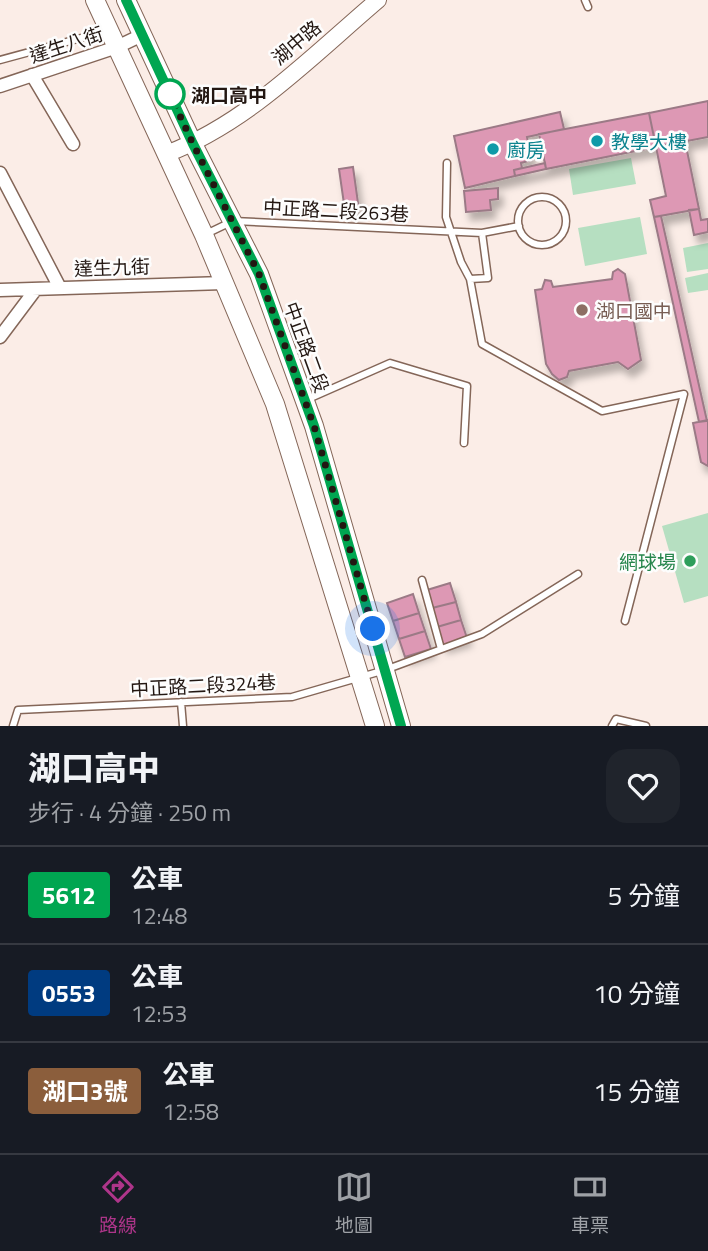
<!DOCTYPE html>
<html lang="zh-TW">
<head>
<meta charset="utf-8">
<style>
	:root { --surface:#171b24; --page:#20242c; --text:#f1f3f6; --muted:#9ea1a6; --line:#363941; --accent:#ae358a }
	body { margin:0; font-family:"Titillium Web","Noto Sans TC",sans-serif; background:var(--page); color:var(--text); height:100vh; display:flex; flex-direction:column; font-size:26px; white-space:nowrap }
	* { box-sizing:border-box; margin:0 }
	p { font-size:23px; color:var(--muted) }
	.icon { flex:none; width:38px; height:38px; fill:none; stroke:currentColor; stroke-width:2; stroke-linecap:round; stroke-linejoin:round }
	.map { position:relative; height:726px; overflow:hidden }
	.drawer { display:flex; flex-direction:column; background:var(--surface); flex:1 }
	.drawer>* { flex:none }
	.badge { padding:0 14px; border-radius:5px; font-size:24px; line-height:46px }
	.you { position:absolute; width:35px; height:35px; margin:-18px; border:5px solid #fff; border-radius:50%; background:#1a73e8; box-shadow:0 0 0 10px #1a73e833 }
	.map>.badge { position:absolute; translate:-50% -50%; box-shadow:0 0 0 4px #fff }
	.round { display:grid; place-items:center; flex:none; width:74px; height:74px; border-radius:21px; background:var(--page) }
	.head { display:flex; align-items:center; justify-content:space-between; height:119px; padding:0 28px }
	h1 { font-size:33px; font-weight:800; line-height:52px }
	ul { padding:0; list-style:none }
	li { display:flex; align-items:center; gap:21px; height:98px; padding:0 28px; border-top:2px solid var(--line) }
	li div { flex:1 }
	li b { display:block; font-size:26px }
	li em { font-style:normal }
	li .badge { min-width:77px; font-weight:700; text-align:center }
	.dock { display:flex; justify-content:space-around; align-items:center; height:98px; border-top:2px solid var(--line); background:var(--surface); font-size:19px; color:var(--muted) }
	.dock a { display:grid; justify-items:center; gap:4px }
	.dock .current { color:var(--accent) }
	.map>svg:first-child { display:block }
</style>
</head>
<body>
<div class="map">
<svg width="708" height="726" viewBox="0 0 708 726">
	<defs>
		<filter id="shadow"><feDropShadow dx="4.5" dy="8" stdDeviation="3.5" flood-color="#0004"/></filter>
	</defs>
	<rect width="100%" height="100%" fill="#fbede7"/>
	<path fill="#b6dfc1" d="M631,158L636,184L573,195L569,169Z
		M640,217L647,254L585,266L578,228Z
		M708,243V269L687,272L683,248Z
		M708,273V290L688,293L685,278Z
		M708,513V596L684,603L662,526Z"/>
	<path fill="#dd98b4" stroke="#9b7a86" stroke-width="2" filter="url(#shadow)" d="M708,101V137L656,147L649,113Z
		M560,112L564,129L527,137L532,160L521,163L522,168L514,170L515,176L465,188L454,136Z
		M649,113L656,147L546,169L539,134Z
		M685,141L699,209L654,217L650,200L666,196L656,147Z
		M545,163L546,169L515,176L514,170Z
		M353,167L359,210L345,211L339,169Z
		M498,188V199L490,200L491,210L466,212L464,191Z
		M699,209L701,220L708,219V232L694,235L689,210Z
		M661,216L707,421L699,422L654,217Z
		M618,269L625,274L641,360L628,369L618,362L569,371L567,377L559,380L552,374L546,364L535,290L542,289L545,280L551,281L553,287L612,279L613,272Z
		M708,420V466L701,462L693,423Z
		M450,583L456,602L432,608L427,590Z
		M413,594L419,613L393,621L387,603Z
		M456,602L461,620L437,627L432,608Z
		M419,613L425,631L399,639L393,621Z
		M461,620L467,638L443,645L437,627Z
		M425,631L431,649L405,657L399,639Z"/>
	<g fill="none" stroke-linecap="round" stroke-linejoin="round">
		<g stroke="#846658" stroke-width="9">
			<path id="service" d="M585,0L588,7
				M0,60L107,31
				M447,163L446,217L461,262L470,279
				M518 221a24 24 0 1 1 48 0a24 24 0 1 1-48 0Z
				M482,233L488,278L470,279L482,344L602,411L684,394L625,621
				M206,234L233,221L482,233L519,226
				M306,400L390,363L467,386L464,443
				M422,580L441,649
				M181,702L183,726
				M13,726L18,710L292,697L385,670L482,634L578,574
				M612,726L616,719L646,726"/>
		</g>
		<g stroke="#846658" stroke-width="15">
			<path id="minor" d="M32,75L73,144
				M0,86L117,47L142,35
				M0,173L60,288
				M0,290L224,283
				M0,337L36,289"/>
		</g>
		<g stroke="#846658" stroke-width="18">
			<path id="tertiary" d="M166,154C248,123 312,56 378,0"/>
		</g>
		<g stroke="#846658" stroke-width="20">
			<path id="secondary" d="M95,0L204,235L275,404L375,726
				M126,0L193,144L259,274L314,426L401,726"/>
		</g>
		<use href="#service" stroke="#fff" stroke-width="6"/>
		<use href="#minor" stroke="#fff" stroke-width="12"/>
		<use href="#tertiary" stroke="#fff" stroke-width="16"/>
		<use href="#secondary" stroke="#fff" stroke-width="18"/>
	</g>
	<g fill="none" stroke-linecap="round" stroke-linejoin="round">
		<g stroke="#fff" stroke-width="16">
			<path id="line" d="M126,0L193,144L259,274L314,426L401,726"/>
		</g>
		<use href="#line" stroke="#00a651" stroke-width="10"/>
		<path stroke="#231712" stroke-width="7" stroke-dasharray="0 12.6" d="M170,94L193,144L259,274L314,426L373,629"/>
	</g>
	<circle fill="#fff" stroke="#00a651" stroke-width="3.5" cx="170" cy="94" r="14"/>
	<g fill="#0f9aa8" stroke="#fdfdfd" stroke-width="2.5">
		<circle cx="597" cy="141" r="7"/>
		<circle cx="493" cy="149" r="7"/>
	</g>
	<circle fill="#8d6e63" stroke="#fdfdfd" stroke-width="2.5" cx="582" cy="310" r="7"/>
	<circle fill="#2e9e5b" stroke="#fdfdfd" stroke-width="2.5" cx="690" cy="561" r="7"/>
	<g text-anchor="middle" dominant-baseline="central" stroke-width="5" stroke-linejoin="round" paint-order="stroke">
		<g font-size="19" fill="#231712" stroke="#fdfdfd">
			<text transform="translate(296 42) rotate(-40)">湖中路</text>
			<text transform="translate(66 44) rotate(-18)">達生八街</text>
			<text transform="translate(336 210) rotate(3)">中正路二段263巷</text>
			<text transform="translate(112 267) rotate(-2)">達生九街</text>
			<text transform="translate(307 347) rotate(70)">中正路二段</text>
			<text transform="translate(203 685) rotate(-3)">中正路二段324巷</text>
		</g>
		<g font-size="19" font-weight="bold" fill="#231712" stroke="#fdfdfd" text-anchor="start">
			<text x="191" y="94">湖口高中</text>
		</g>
		<g font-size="19" fill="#0d838f" stroke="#fdfdfd" text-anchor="start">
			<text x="611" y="141">教學大樓</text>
			<text x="507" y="149">廚房</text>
		</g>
		<g font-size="19" fill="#785e54" stroke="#fdfdfd" text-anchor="start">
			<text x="596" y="310">湖口國中</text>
		</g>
		<g font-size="19" fill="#27864d" stroke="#fdfdfd" text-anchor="end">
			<text x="676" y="561">網球場</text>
		</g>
	</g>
</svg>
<div class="you" style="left:373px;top:629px"></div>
</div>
<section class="drawer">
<div class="head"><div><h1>湖口高中</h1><p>步行 · 4 分鐘 · 250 m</p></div><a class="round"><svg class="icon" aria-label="heart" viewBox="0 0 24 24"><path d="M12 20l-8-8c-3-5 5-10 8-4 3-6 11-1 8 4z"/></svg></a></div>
<ul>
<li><span class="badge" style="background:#00a651;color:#fff">5612</span><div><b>公車</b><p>12:48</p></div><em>5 分鐘</em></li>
<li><span class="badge" style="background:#003b80;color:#fff">0553</span><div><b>公車</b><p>12:53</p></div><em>10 分鐘</em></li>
<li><span class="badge" style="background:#8b5e3c;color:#fff">湖口3號</span><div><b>公車</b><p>12:58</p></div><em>15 分鐘</em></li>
</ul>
</section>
<nav class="dock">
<a class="current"><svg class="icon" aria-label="directions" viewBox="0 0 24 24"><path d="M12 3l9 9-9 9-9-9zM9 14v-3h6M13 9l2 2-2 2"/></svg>路線</a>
<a><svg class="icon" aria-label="map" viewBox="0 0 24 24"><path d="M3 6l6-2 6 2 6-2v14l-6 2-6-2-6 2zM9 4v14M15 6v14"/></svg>地圖</a>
<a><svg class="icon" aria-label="tickets" viewBox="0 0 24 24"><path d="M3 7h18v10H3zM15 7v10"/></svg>車票</a>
</nav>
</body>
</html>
